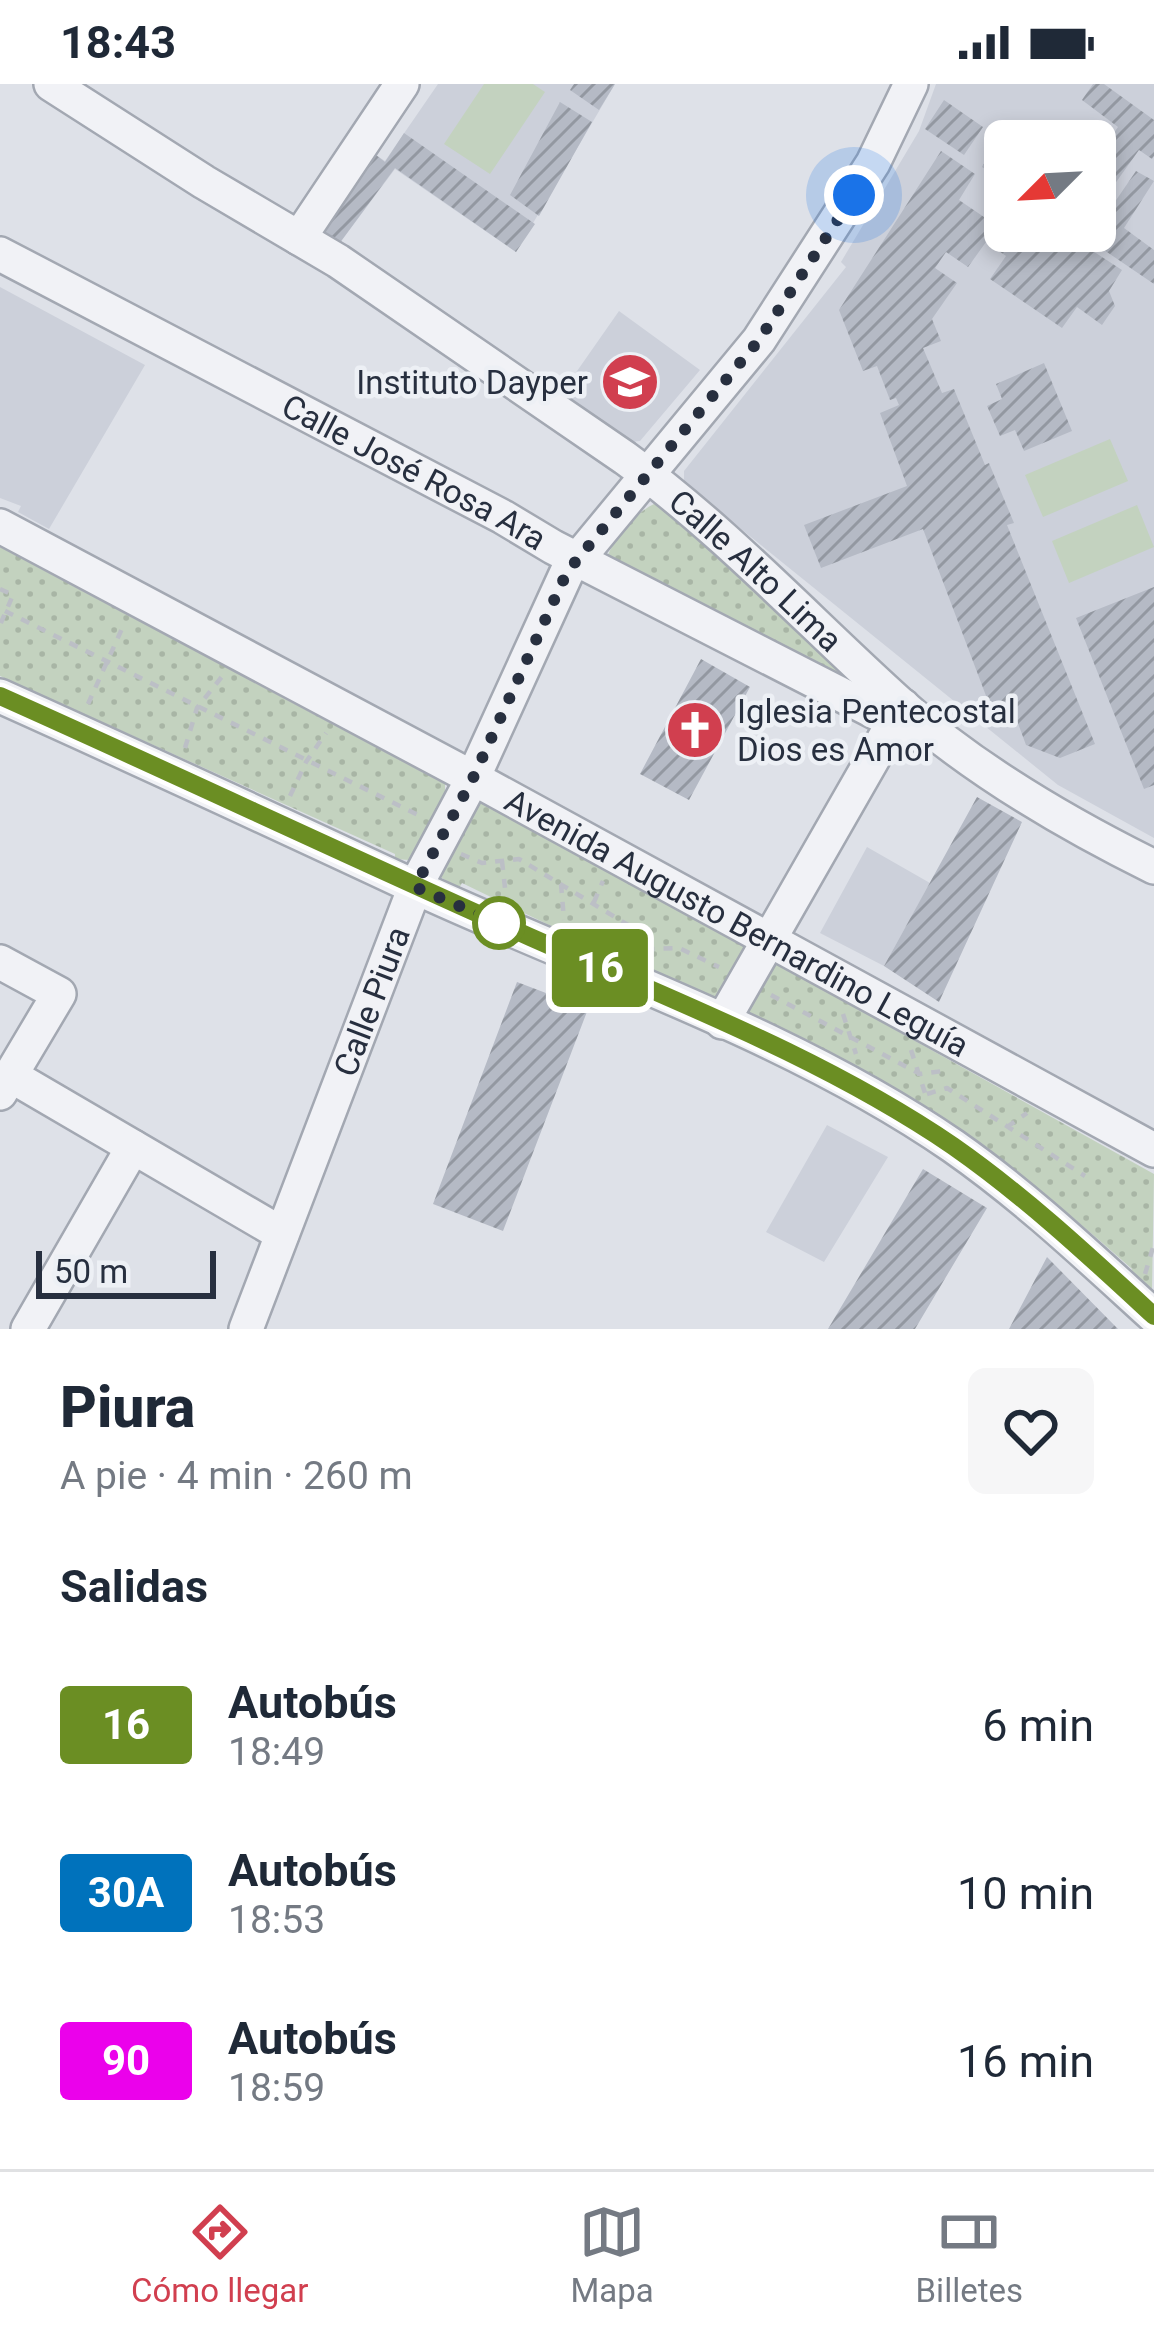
<!DOCTYPE html>
<html lang="es">
<head>
<meta charset="utf-8">
<style>
	:root { --surface:#fff; --page:#f6f6f7; --text:#1f2937; --muted:#747a83; --line:#e0e1e3; --accent:#d13f4f }
	body { margin:0; font-family:Roboto,sans-serif; background:var(--page); color:var(--text); height:100vh; display:flex; flex-direction:column; font-size:45px; white-space:nowrap }
	* { box-sizing:border-box; margin:0 }
	p { font-size:39px; color:var(--muted) }
	.icon { flex:none; width:66px; height:66px; fill:none; stroke:currentColor; stroke-width:2; stroke-linecap:round; stroke-linejoin:round }
	.map { position:relative; height:1245px; overflow:hidden }
	.panel { display:flex; flex-direction:column; background:var(--surface); flex:1 }
	.panel>* { flex:none }
	.badge { padding:0 24px; border-radius:9px; font-size:42px; line-height:78px }
	.needle { width:78px; rotate:246deg }
	.buttons { position:absolute; left:984px; top:36px; display:grid; gap:24px }
	.buttons a { display:grid; place-items:center; width:132px; height:132px; border-radius:18px; background:var(--surface); box-shadow:0 6px 18px #0003; font-size:60px }
	.scale { position:absolute; left:36px; bottom:30px; width:180px; box-sizing:border-box; padding-left:12px; border:6px solid #272f3f; border-top:0; font-size:33px; line-height:42px; white-space:nowrap; color:#272f3f; -webkit-text-stroke:9px #edf0f5; paint-order:stroke }
	.you { position:absolute; width:60px; height:60px; margin:-30px; border:9px solid #fff; border-radius:50%; background:#1a73e8; box-shadow:0 0 0 18px #1a73e833 }
	.map>.badge { position:absolute; translate:-50% -50%; box-shadow:0 0 0 6px #fff }
	h2 { padding:0 60px; font-size:45px; line-height:108px }
	.round { display:grid; place-items:center; flex:none; width:126px; height:126px; border-radius:18px; background:var(--page) }
	.headline { display:flex; align-items:center; justify-content:space-between; height:204px; padding:0 60px }
	h1 { font-size:57px; font-weight:800; line-height:90px }
	ul { padding:0; list-style:none }
	li { display:flex; align-items:center; gap:36px; height:168px; padding:0 60px }
	li div { flex:1 }
	li b { display:block; font-size:45px }
	li em { font-style:normal }
	li .badge { min-width:132px; font-weight:700; text-align:center }
	.status { display:flex; justify-content:space-between; align-items:center; height:84px; padding:0 60px; background:var(--surface); direction:ltr }
	.status svg { height:33px; fill:currentColor }
	.dock { display:flex; justify-content:space-around; align-items:center; height:168px; border-top:3px solid var(--line); background:var(--surface); font-size:33px; color:var(--muted) }
	.dock a { display:grid; justify-items:center; gap:6px }
	.dock .selected { color:var(--accent) }
	.map>svg:first-child { display:block }
</style>
</head>
<body>
<div class="status"><b>18:43</b><svg viewBox="0 0 49 12"><path d="M0 12V9h3v3zM5 12V6h3v6zM10 12V3h3v9zM15 12V0h3v12zM26 1h20v11H26zM47 4h2v5h-2z"/></svg></div>
<div class="map">
<svg width="1154" height="1245" viewBox="0 0 1154 1245">
	<defs>
		<pattern id="park-dots" width="8" height="8" patternUnits="userSpaceOnUse" patternTransform="scale(3)"><rect width="8" height="8" fill="#c3d2bf"/><path d="M2 2h.1M6 6h.1" fill="none" stroke="#a8b5a5" stroke-width="1.8" stroke-linecap="round"/></pattern>
		<pattern id="building-hatch" width="6" height="6" patternUnits="userSpaceOnUse" patternTransform="scale(3)"><rect width="6" height="6" fill="#b5bac5"/><path d="M-1 1l2-2M0 6l6-6M5 7l2-2" fill="none" stroke="#9398a1"/></pattern>
	</defs>
	<rect width="100%" height="100%" fill="#dee1e8"/>
	<path fill="#ccd0da" fill-rule="evenodd" d="M438,0H615L516,168L395,85L339,160L376,71L385,77Z
		M936,0H1154V754L1058,701L684,399V387L846,183L841,178L919,47ZM1005,57H1095V147H1005Z
		M0,203L145,281L49,445L18,428L21,422L0,414Z
		M619,227L700,286L640,357L630,358L561,310Z
		M867,763L930,799L884,882L820,849Z
		M827,1041L888,1073L824,1178L766,1148Z"/>
	<path fill="url(#park-dots)" d="M654,420L666,425L859,605L606,476C612,457 636,428 654,420Z
		M0,463L445,700V710L409,776L395,775V770L0,592Z
		M473,709L577,771L747,861L715,921L462,799L458,806L441,793Z
		M771,876L850,915L856,924L1154,1090L1152,1207L1146,1210L1127,1192L1132,1185C1005,1072 903,997 743,935Z"/>
	<path fill="#c3d2bf" d="M484,0H533L545,8L490,90L444,60Z
		M1110,355L1128,397L1043,433L1025,391Z
		M1137,421L1154,463L1069,499L1052,457Z"/>
	<path fill="url(#building-hatch)" d="M574,0H615L599,26L570,6Z
		M1093,0H1104L1154,36V72L1152,75L1139,66L1109,108L1095,97V76L1118,43L1082,16Z
		M944,16L983,43L964,71L925,45Z
		M560,18L592,38L539,132L510,111Z
		M404,49L535,140L516,168L395,84L339,160L321,148L376,71L385,78Z
		M1001,51L1005,55V98L982,83Z
		M941,67L975,90L959,116L984,133L1001,107L1005,110V147H1062L1122,186L1109,207L1115,222L1102,241L1077,223L1062,244L990,195L1006,172L986,158L968,183L946,168L935,184L957,199L932,235L941,257L923,264L942,309L954,305L985,381L989,379L1014,439L1007,441L1095,660L1060,674L1026,661L1013,626L994,633L923,445L821,484L804,441L907,402L880,329L899,321L896,314L890,316L877,282L863,287L839,226Z
		M1136,87L1154,97L1124,144L1154,166V200L1076,147H1095V119L1108,128Z
		M1044,279L1072,347L1024,367L1015,346L1000,352L987,322L1002,315L996,300Z
		M1154,503V701L1144,705L1076,534Z
		M701,575L750,603L689,716L640,690Z
		M977,713L1022,738L939,918L884,882Z
		M517,898L588,925L503,1147L433,1120Z
		M923,1085L987,1124L915,1245H828Z
		M1047,1173L1118,1245H1009Z"/>
	<g fill="none" stroke-linecap="round" stroke-linejoin="round">
		<g stroke="#a3a8b2" stroke-width="38">
			<g id="minor">
				<path id="s1" d="M51,0L204,98L338,177L625,374C724,446 809,538 899,619C974,686 1065,739 1154,783"/>
				<path d="M299,154L402,0"/>
				<path id="s2" d="M0,170L503,433L553,463L920,651"/>
				<path id="s3" d="M0,442L473,694L1154,1066"/>
				<path d="M0,612C138,674 276,738 413,802C590,884 792,951 953,1062C1026,1113 1089,1173 1154,1232"/>
				<path d="M0,878L59,910L0,1009"/>
				<path d="M722,938L903,622"/>
				<path d="M10,991L282,1150"/>
				<path d="M28,1245L133,1063"/>
				<path id="s4" d="M246,1245L415,803L473,694L567,488L759,256L873,79L911,0"/>
			</g>
		</g>
		<path stroke="#bcbfc6" stroke-width="4.5" stroke-dasharray="9 9" stroke-linecap="butt" d="M0,505L13,511L0,541
			M5,527L422,733
			M88,620L125,538
			M185,664L197,624L224,590
			M290,712L306,678L326,649
			M461,770L482,779L519,775L643,850L652,865L679,864L719,883
			M502,777L506,813
			M561,800L564,836
			M594,818L603,797
			M771,911L920,990L943,987
			M843,930L856,970
			M911,966L926,1012
			M927,1010L947,1004L1085,1092
			M1007,1043L1027,1029
			M1145,1190L1154,1160"/>
		<use href="#minor" stroke="#f1f2f6" stroke-width="33"/>
	</g>
	<g fill="none" stroke-linecap="round" stroke-linejoin="round">
		<g stroke="#fff" stroke-width="27">
			<path id="line" d="M0,612C177,691 352,774 530,853C672,916 824,974 953,1062C1026,1113 1089,1172 1154,1232"/>
		</g>
		<use href="#line" stroke="#6b8e23" stroke-width="18"/>
		<path stroke="#272f3f" stroke-width="12" stroke-dasharray="0 21.6" d="M499,839L415,803L473,694L567,488L759,256L854,111"/>
	</g>
	<defs>
		<g id="university-disc" transform="scale(3)"><circle r="9.5" fill="#d13f4f" stroke="#edf0f5"/><path d="M0-5L7-2L0 1L-7-2ZM-4 1L0 2.5L4 1V4Q0 6-4 4Z" fill="#fff"/></g>
		<g id="church-disc" transform="scale(3)"><circle r="9.5" fill="#d13f4f" stroke="#edf0f5"/><path d="M-1.2-6h2.4v3.5h3.3v2.4h-3.3V6h-2.4V-.1h-3.3v-2.4h3.3Z" fill="#fff"/></g>
	</defs>
	<g fill-rule="evenodd">
		<use href="#university-disc" x="630" y="298"/>
		<use href="#church-disc" x="695" y="646"/>
	</g>
	<circle fill="#fff" stroke="#6b8e23" stroke-width="6" cx="499" cy="839" r="24"/>
	<g text-anchor="middle" dominant-baseline="central" stroke-width="9" stroke-linejoin="round" paint-order="stroke">
		<g font-size="33" fill="#272f3f" stroke="#edf0f5" text-anchor="end">
			<text x="588" y="298">Instituto Dayper</text>
			<text x="737" y="627" text-anchor="start">Iglesia Pentecostal<tspan x="737" dy="38">Dios es Amor</tspan></text>
		</g>
		<g font-size="33" fill="#272f3f" stroke="#edf0f5">
			<text stroke="none"><textPath href="#s2" startOffset="468">Calle José Rosa Ara</textPath></text>
			<text stroke="none"><textPath href="#s1" startOffset="858">Calle Alto Lima</textPath></text>
			<text stroke="none"><textPath href="#s3" startOffset="837">Avenida Augusto Bernardino Leguía</textPath></text>
			<text stroke="none"><textPath href="#s4" startOffset="351">Calle Piura</textPath></text>
		</g>
	</g>
</svg>
<div class="buttons">
<a><svg class="needle" viewBox="-14 -14 28 28"><path d="M0-13l5 13h-10z" fill="#e53935"/><path d="M0 13l5-13h-10z" fill="#747a83"/></svg></a>
</div>
<div class="scale">50 m</div>
<div class="you" style="left:854px;top:111px"></div>
<b class="badge" style="left:600px;top:884px;background:#6b8e23;color:#fff">16</b>
</div>
<section class="panel">
<div class="headline"><div><h1>Piura</h1><p>A pie · 4 min · 260 m</p></div><a class="round"><svg class="icon" aria-label="heart" viewBox="0 0 24 24"><path d="M12 20l-8-8c-3-5 5-10 8-4 3-6 11-1 8 4z"/></svg></a></div>
<h2>Salidas</h2>
<ul>
<li><span class="badge" style="background:#6b8e23;color:#fff">16</span><div><b>Autobús</b><p>18:49</p></div><em>6 min</em></li>
<li><span class="badge" style="background:#0072bc;color:#fff">30A</span><div><b>Autobús</b><p>18:53</p></div><em>10 min</em></li>
<li><span class="badge" style="background:#eb01eb;color:#fff">90</span><div><b>Autobús</b><p>18:59</p></div><em>16 min</em></li>
</ul>
</section>
<nav class="dock">
<a class="selected"><svg class="icon" aria-label="directions" viewBox="0 0 24 24"><path d="M12 3l9 9-9 9-9-9zM9 14v-3h6M13 9l2 2-2 2"/></svg>Cómo llegar</a>
<a><svg class="icon" aria-label="map" viewBox="0 0 24 24"><path d="M3 6l6-2 6 2 6-2v14l-6 2-6-2-6 2zM9 4v14M15 6v14"/></svg>Mapa</a>
<a><svg class="icon" aria-label="tickets" viewBox="0 0 24 24"><path d="M3 7h18v10H3zM15 7v10"/></svg>Billetes</a>
</nav>
</body>
</html>
